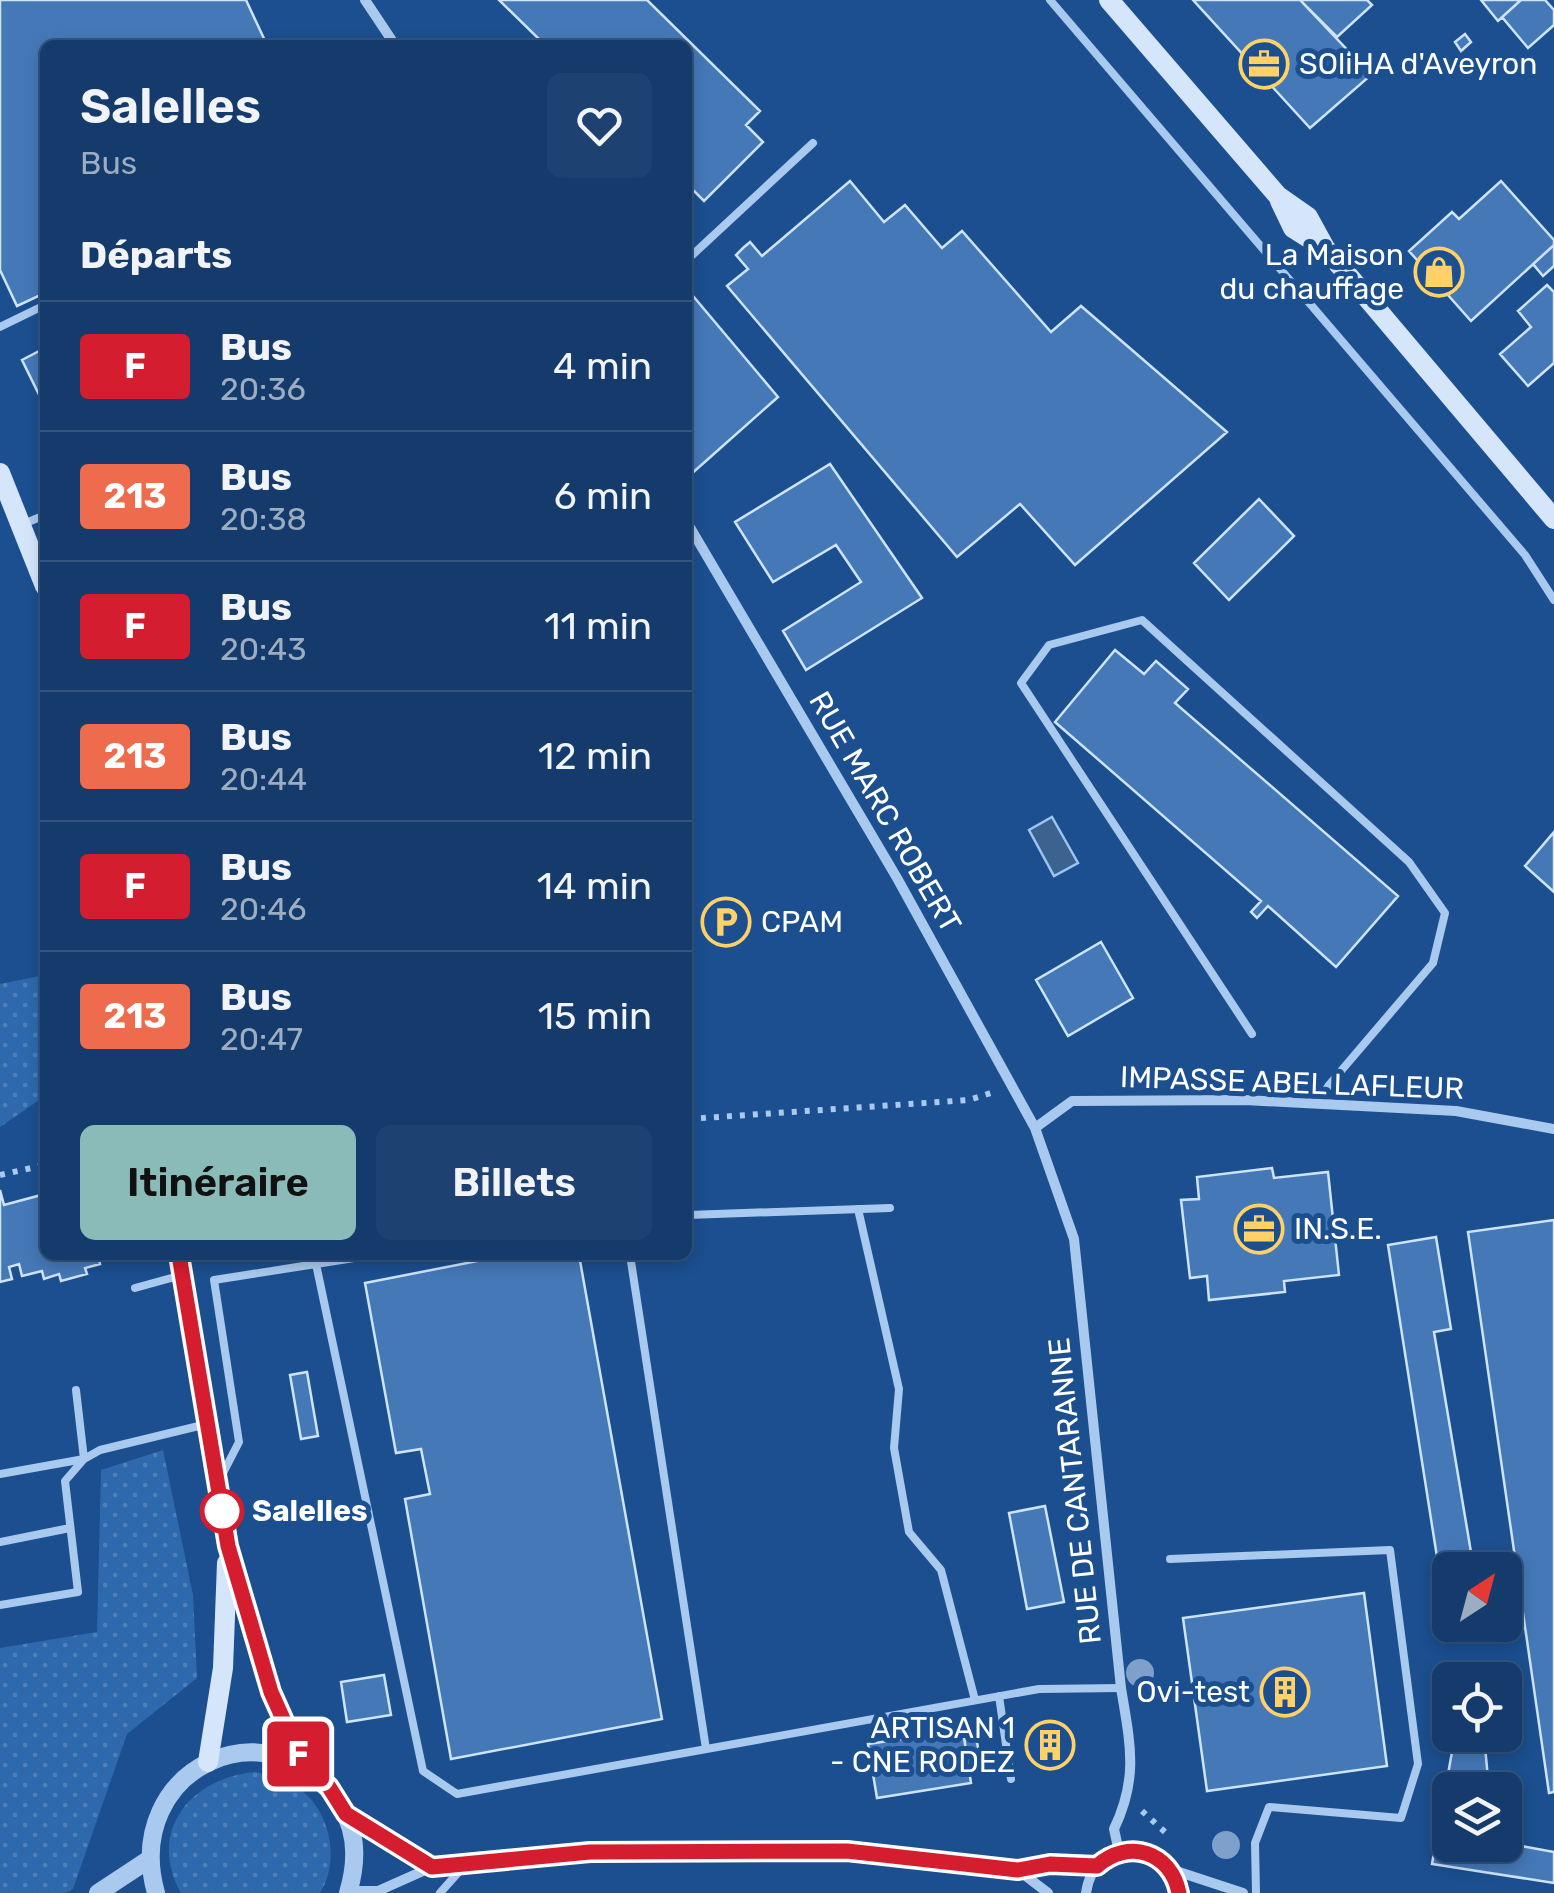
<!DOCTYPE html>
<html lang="fr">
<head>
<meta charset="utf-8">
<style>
	:root { --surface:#143b6b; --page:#1d4271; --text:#f1f3f6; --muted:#9dadc1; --line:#33557e; --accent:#8bbbb9 }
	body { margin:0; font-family:Rubik,sans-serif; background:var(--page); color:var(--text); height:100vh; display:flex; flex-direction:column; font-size:38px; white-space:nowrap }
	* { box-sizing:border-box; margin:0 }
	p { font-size:32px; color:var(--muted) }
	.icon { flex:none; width:55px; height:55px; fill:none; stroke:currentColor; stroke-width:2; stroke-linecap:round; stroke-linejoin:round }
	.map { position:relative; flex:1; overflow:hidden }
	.side { position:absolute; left:40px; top:40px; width:652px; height:1220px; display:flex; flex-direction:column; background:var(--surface); border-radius:15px; box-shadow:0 5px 15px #0003,0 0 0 2px var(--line) }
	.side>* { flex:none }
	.badge { padding:0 20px; border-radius:8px; font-size:35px; line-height:65px }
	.needle { width:65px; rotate:36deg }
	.tools { position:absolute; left:1432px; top:1552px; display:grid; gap:20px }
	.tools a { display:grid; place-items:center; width:90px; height:90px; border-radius:15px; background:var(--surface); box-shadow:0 5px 15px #0003,0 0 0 2px var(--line); font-size:50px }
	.map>.badge { position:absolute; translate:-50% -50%; box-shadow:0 0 0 5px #fff }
	h2 { padding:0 40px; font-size:38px; line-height:90px }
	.round { display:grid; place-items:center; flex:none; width:105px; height:105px; border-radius:15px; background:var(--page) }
	.head { display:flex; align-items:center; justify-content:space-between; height:170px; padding:0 40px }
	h1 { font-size:48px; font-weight:600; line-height:75px }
	.button { display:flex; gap:20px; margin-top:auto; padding:20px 40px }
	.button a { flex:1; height:115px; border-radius:15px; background:var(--accent); color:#111; font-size:40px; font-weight:600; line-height:115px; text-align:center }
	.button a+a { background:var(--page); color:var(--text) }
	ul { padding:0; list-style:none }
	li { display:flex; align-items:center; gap:30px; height:130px; padding:0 40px; border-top:2px solid var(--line) }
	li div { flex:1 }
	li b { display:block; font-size:38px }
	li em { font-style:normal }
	li .badge { min-width:110px; font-weight:700; text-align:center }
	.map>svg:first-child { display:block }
</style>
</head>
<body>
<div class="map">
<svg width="1554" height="1893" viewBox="0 0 1554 1893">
	<defs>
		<pattern id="grass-dots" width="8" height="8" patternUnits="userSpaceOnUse" patternTransform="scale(2.5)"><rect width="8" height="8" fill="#2e69ad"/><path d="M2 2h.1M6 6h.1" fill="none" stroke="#4d80b9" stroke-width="1.8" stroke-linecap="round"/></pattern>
	</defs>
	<rect width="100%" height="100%" fill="#1b4f8f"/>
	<path fill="url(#grass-dots)" d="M45,975V1096L0,1127V984Z
		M163,1450L193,1595L197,1678L127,1734L73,1889L66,1893H0V1648L97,1632L101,1470Z
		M256,1772C273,1776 287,1780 301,1790C331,1813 340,1861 320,1893H181C146,1830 192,1777 256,1772Z"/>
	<path fill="#3c6290" stroke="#9cc4f0" stroke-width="2.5" d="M1052,817L1078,863L1054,876L1029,830Z"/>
	<path fill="#4478b7" stroke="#cfe3fa" stroke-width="2.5" d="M0,0H246L267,45H45V293L17,306L0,270Z
		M499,0H647L760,111L746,125L763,142L704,201L688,185V45H545Z
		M1193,0H1300L1371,75L1310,128Z
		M1300,0H1367L1372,5L1337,37Z
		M1481,0H1521L1498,21Z
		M1521,0H1545L1554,10V25L1528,48L1502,17Z
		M1465,34L1471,42L1461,51L1455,42Z
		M850,181L884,222L905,205L942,248L962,231L1051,332L1081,306L1227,432L1075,565L1020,504L957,557L727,286L748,269L736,255L743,248L750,242L762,256Z
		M1501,181L1554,240V245L1471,321L1409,251L1452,212L1459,219Z
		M1554,245V266L1543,276L1533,264Z
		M1547,285L1554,292V363L1528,386L1500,354L1531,327L1518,311Z
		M688,290L778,397L689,476L688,473Z
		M45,348V407L22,360Z
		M830,464L922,598L806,670L783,631L861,582L836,545L773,582L735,522Z
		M1259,499L1294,536L1229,600L1194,563Z
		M1115,650L1144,674L1156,661L1188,689L1175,703L1398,896L1336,967L1268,906L1257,918L1251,912L1261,901L1055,722Z
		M1554,832V892L1525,866Z
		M1101,942L1133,998L1068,1036L1036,980Z
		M1272,1168L1274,1178L1328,1172L1339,1275L1284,1281L1285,1292L1209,1300L1207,1276L1190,1278L1181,1200L1199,1199L1197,1177Z
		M0,1190L4,1205L45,1194V1255H103L98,1256L100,1264L85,1268L87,1274L61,1281L59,1274L44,1279L42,1271L22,1276L19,1264L9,1267L12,1279L0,1282Z
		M1554,1220V1792L1549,1793L1468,1232Z
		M1436,1237L1451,1329L1434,1332L1474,1570H1450V1625H1505V1574L1515,1572L1524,1628L1450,1640L1388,1245Z
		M508,1255H579L662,1719L451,1759L405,1499L430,1494L421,1449L396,1453L365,1283Z
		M307,1372L318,1436L301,1439L290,1375Z
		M1045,1506L1064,1602L1027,1609L1009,1513Z
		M1364,1593L1387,1766L1207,1791L1183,1618Z
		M384,1675L391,1715L347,1722L341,1682Z
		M974,1728L981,1762L968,1765L963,1730Z
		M963,1730L971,1783L877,1798L868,1744Z
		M1455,1735H1484L1489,1790H1450V1845L1505,1843L1554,1852V1883L1432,1864Z
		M1057,1738V1752H1043V1739Z"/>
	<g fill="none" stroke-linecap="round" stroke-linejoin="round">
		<path stroke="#a9c9ee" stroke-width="6" stroke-dasharray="5 8" stroke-linecap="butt" d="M688,1119L969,1100L991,1093
			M0,1175L45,1165
			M1142,1811L1166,1833V1838"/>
		<path stroke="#a9c9ee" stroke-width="8" d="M1050,0L1525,555L1554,600
			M688,259L813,143
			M0,327L45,305
			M21,525L45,515
			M1252,1034L1021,683L1049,645L1142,620L1409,862L1445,913L1433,963L1329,1085L1317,1104
			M858,1209L899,1389L894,1448L909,1532L941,1570L975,1700
			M688,1215L890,1208
			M630,1255L706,1749
			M316,1264L373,1255
			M135,1288L182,1275
			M0,1474L84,1459L100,1450L207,1424
			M222,1475L239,1442L214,1280L316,1264L423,1771L457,1794L1039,1689L1121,1688
			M0,1542L70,1528
			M1170,1559L1390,1550L1418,1764L1401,1818L1269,1807L1255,1843L1256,1893
			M0,1605L78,1592L65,1481L84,1459L76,1390
			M999,1696L1011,1779
			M440,1893L464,1866"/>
		<path stroke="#a9c9ee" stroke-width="10" d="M365,0L395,45
			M688,524L897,878L1035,1128L1074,1239L1121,1688C1130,1743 1139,1777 1114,1829L1119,1852
			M1035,1128L1072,1101L1245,1100L1456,1111L1554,1129
			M348,1815L432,1867
			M1170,1869L1243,1893
			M1018,1870L1048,1893
			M349,1891H378L432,1867L590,1852L847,1851L1018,1870L1050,1865H1097
			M1086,1893C1094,1835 1167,1837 1179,1893"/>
		<path stroke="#a9c9ee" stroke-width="18" d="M98,1893L148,1860
			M156,1893C121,1768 272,1698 340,1805C358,1832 357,1863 348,1893"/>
		<path stroke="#d6e6fa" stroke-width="20" d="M1109,0L1278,196L1308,217L1325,248L1554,519
			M1280,201L1293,228L1323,247
			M0,473L45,586
			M179,1255L228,1546L271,1691L304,1766
			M208,1762L223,1668L227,1563"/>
	</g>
	<g fill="#7ea0ca">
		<circle cx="1140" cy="1673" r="14"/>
		<circle cx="1226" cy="1845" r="14"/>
	</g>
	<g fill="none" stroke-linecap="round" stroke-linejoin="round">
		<g stroke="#fff" stroke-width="22">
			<path id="line" d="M179,1255L228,1546L271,1692L304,1766L329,1787L346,1814L432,1867L590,1852L847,1851L1018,1870L1050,1864L1097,1866C1129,1838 1171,1852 1179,1893"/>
		</g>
		<use href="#line" stroke="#d41d2f" stroke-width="15"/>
	</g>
	<defs>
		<g id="office-ring" transform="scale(2.5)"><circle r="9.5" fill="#1b4f8f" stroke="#ffd166" stroke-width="1.5"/><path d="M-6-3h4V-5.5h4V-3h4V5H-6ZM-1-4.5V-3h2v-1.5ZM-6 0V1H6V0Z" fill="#ffd166"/></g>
		<g id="shop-ring" transform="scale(2.5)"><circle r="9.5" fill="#1b4f8f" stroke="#ffd166" stroke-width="1.5"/><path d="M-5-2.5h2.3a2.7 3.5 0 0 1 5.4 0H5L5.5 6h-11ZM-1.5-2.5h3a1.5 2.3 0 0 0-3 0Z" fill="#ffd166"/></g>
		<g id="parking-ring" transform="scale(2.5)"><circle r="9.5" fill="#1b4f8f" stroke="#ffd166" stroke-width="1.5"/><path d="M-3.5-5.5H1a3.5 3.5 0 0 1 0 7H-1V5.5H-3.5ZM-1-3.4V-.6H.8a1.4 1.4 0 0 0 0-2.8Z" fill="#ffd166"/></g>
		<g id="building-ring" transform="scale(2.5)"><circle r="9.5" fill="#1b4f8f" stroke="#ffd166" stroke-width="1.5"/><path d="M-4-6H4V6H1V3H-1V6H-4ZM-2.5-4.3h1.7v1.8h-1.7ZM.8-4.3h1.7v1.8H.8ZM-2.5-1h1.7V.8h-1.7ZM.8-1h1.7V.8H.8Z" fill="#ffd166"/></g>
	</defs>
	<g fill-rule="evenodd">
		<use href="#office-ring" x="1264" y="64"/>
		<use href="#shop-ring" x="1439" y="272"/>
		<use href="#parking-ring" x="726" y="922"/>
		<use href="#office-ring" x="1259" y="1229"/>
		<use href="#building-ring" x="1285" y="1692"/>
		<use href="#building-ring" x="1050" y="1745"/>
	</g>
	<circle fill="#fff" stroke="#d41d2f" stroke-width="5" cx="222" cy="1511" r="20"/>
	<g text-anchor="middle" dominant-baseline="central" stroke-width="10" stroke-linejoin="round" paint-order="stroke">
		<g font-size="30" fill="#fff" stroke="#1b4f8f" text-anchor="start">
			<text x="1299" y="64">SOliHA d'Aveyron</text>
			<text x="1404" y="255" text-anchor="end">La Maison<tspan x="1404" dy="34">du chauffage</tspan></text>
			<text x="761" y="922">CPAM</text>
			<text x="1294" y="1229">IN.S.E.</text>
			<text x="1250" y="1692" text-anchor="end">Ovi-test</text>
			<text x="1015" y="1728" text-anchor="end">ARTISAN 1<tspan x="1015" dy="34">- CNE RODEZ</tspan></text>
		</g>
		<g font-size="30" fill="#fff" stroke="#1b4f8f">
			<text transform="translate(885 812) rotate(60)">RUE MARC ROBERT</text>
			<text transform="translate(1292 1083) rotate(2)">IMPASSE ABEL LAFLEUR</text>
			<text transform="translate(1075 1491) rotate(-96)">RUE DE CANTARANNE</text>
		</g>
		<g font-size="30" font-weight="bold" fill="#fff" stroke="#1b4f8f" text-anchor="start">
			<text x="252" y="1511">Salelles</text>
		</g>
	</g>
</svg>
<div class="tools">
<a><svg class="needle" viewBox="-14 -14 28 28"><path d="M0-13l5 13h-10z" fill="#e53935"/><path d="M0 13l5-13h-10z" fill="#9dadc1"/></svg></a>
<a><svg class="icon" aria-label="locate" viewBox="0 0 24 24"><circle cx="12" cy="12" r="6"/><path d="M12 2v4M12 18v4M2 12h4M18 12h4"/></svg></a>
<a><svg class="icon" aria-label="layers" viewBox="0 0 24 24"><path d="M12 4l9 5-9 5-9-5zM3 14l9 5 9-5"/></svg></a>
</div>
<b class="badge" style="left:298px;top:1754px;background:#d41d2f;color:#fff">F</b>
<section class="side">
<div class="head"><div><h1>Salelles</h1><p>Bus</p></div><a class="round"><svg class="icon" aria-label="heart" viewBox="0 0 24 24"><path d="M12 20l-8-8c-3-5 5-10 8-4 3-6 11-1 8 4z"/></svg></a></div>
<h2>Départs</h2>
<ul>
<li><span class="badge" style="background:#d41d2f;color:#fff">F</span><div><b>Bus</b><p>20:36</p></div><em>4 min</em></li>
<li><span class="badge" style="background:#ee6c4d;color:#fff">213</span><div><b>Bus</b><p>20:38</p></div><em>6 min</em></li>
<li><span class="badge" style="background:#d41d2f;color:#fff">F</span><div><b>Bus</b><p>20:43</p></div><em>11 min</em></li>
<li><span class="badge" style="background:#ee6c4d;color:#fff">213</span><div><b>Bus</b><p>20:44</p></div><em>12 min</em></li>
<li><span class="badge" style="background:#d41d2f;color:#fff">F</span><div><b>Bus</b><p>20:46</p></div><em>14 min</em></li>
<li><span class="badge" style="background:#ee6c4d;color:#fff">213</span><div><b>Bus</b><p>20:47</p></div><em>15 min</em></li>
</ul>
<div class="button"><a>Itinéraire</a><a>Billets</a></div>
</section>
</div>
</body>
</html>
